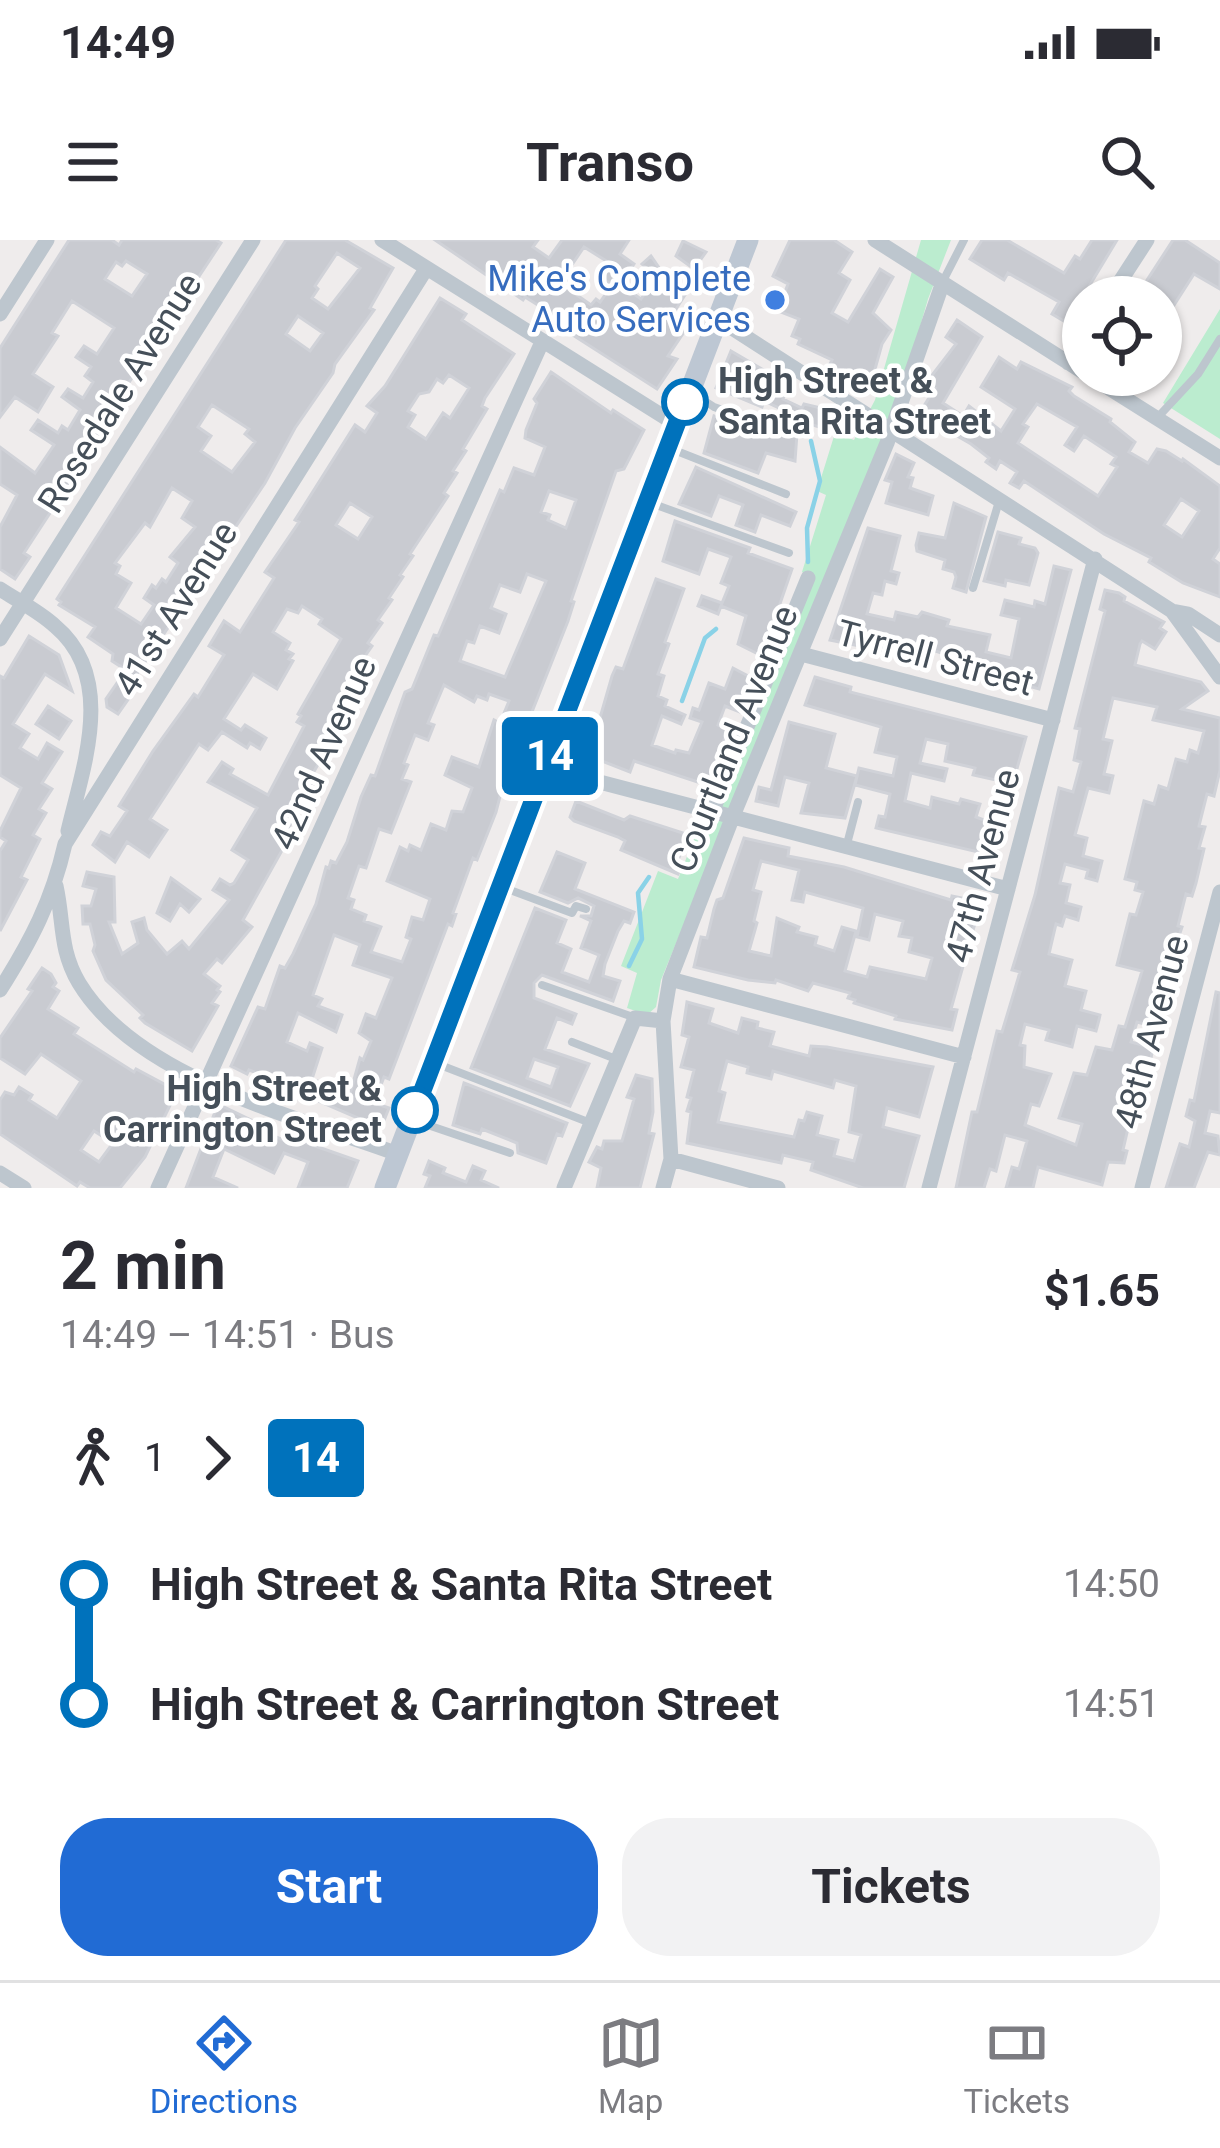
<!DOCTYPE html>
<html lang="en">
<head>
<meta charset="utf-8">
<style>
	:root { --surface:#fff; --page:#f2f2f3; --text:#2b2b33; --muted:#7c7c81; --line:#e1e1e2; --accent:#216bd4 }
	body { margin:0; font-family:Roboto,sans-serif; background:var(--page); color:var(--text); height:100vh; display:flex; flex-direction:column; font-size:45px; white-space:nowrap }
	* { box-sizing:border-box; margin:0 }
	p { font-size:39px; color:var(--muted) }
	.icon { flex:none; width:66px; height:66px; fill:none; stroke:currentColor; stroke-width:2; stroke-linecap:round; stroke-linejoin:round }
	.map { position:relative; height:948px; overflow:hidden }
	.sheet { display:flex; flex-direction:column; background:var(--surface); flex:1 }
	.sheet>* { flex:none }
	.badge { padding:0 24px; border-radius:9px; font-size:42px; line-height:78px }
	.tools { position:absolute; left:1062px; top:36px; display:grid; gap:24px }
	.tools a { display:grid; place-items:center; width:120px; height:120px; border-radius:50%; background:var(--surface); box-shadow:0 3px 9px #0004; font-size:60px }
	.map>.badge { position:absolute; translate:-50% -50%; box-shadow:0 0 0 6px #fff }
	.legs { display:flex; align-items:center; gap:18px; height:132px; padding:0 60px; font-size:39px }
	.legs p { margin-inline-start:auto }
	.headline { display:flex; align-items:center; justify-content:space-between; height:204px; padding:0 60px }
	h1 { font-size:66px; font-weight:700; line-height:90px }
	.action { display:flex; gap:24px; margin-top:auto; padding:24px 60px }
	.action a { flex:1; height:138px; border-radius:48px; background:var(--accent); color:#fff; font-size:48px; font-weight:700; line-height:138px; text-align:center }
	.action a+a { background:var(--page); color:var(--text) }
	ul { padding:0 60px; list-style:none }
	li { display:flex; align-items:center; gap:42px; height:120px; font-size:45px }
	li i { display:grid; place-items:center; width:18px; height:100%; margin:0 15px; background:currentColor }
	li i::after { content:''; width:30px; height:30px; margin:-15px; border:9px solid; border-radius:50%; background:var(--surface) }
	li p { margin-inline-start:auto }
	li:first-child i { background:linear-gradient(#0000 50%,currentColor 0) }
	li:last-child i { background:linear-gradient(currentColor 50%,#0000 0) }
	.status { display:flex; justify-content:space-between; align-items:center; height:84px; padding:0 60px; background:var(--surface); direction:ltr }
	.status svg { height:33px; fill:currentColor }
	header { display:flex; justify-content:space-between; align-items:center; height:156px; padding:0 60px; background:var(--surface); font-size:54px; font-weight:700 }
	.tabs { display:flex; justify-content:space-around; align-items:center; height:168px; border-top:3px solid var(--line); background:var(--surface); font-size:33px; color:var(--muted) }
	.tabs a { display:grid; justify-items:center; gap:6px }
	.tabs .active { color:var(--accent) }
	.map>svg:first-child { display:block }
</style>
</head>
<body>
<div class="status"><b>14:49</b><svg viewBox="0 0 49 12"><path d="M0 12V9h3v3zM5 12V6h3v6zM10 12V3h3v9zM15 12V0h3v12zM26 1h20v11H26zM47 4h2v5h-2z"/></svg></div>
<header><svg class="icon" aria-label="menu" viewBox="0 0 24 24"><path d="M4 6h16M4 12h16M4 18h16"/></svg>Transo<svg class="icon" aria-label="search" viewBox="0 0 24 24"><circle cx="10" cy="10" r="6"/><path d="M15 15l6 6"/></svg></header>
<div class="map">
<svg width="1220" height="948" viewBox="0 0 1220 948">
	<rect width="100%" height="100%" fill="#efecec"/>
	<path fill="#bbeccf" d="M921,0H951L928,59L898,163L661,740L656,767L647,775L627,768L637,733L621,726L658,631L678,639L700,584L723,557L811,336L802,332L826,255L817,251L835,193L854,200L875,160Z
		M1220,69V199L1163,163Z"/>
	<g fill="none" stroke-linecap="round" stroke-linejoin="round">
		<path stroke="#8ad2e7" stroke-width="4.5" d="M808,322L807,288L820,241L811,201
			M682,461L705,398L716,389
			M629,726L642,699L638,653L649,637"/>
	</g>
	<path fill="#c9cbd1" stroke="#d0d2d8" stroke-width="3" fill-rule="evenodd" d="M69,0H112L119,5L122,0H216L221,3L128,144L106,187L24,313L30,317L15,339L0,329V287L17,255L0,244V207L35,233L54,205L31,190L38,180L58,193L62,186L68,190L80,170L62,157L68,149L83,158L93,142L85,136L91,127L76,117L84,106L97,114L114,88L72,61L52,93L58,96L33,134L53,147L38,172L15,157L0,177V108ZM126,21L147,34L132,56L105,39L116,22L122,26Z
		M286,0H345L393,28L370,68L374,70L335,124L333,133L295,188L265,243L133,440L137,442L134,451L118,474L107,467L106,459L126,430L112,421L113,414L88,397L95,387L59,365L61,362L57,359ZM337,13L360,28L328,69L312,58L318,49L315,46ZM298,76L323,93L310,111L286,94ZM212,165L249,189L245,194L255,202L232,232L201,211L211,196L198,187ZM172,248L192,261L182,278L195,287L170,317L178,323L166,342L162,339L156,348L152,345L144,358L154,365L141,384L116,368L131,343L116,334L120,326L115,323L145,283L150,287Z
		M435,0H538L533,7L549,18L562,0H629L620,14L634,24L621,45L641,59L656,37L642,24L651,16L671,45L685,55L671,77L684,92L668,116L677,119L657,149L557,85L549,72L525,57L523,60ZM584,7L608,22L599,36L612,45L600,62L596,59L591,65L567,48L571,43L563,38Z
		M790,0H834L852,12L839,33L850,40L832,73L848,82L880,29L893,37L873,73L891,90L882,104L870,147L855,142L857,136L837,129L830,124L832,120L798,104L800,99L792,96L799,79L778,71L788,44L773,36Z
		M982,0H1007L1064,33L1075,16L1080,19L1092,0H1117L1067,83L1052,74L1059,62L1008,33L1004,40L970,19Z
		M1173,0H1185L1220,23V49L1194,34L1169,73L1177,79L1171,87L1163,82L1161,86V57H1136Z
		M683,1L706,12L694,29L676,16Z
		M440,58L466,74L462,80L514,114L485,158L482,166L487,169L463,209L466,211L453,231L457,233L444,253L448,256L410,314L413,316L400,335L403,337L389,358L392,360L378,380L382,383L368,403L372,406L356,429L360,432L321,503L328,507L308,542L319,550L309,564L305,562L285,593L289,598L243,680L252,687L222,723L217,719L204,734L220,746L217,750L220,752L212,763L218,766L192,811L145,783L140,778L143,775L106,740L93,711L95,705L90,684H83L82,666H91L96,649L83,646L87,632L114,637L115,682H109L122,714L138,703L132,682L144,678L147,690L167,714L182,701L189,709L229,660L213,650L220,639L230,645L234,643L248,620L232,610L257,568L208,542L222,522L233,529L230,534L268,555L304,486L297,482L301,476L298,474L341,399L319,384L322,379L302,366L298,373L287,369L273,392L290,403L286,410L293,414L289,419L293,421L277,449L253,434L224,479L241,490L245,485L266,498L260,509L250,503L247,508L222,492L208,510L199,504L150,579L167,590L149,617L127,602L115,622L93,605L101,592L110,596L127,571L119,566L153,511L194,454L198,457L224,415L209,406L224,381L240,392L274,338L265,332L299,282L295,280L355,185L365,192L377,173L367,166L385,146ZM449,135L469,148L450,178L443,173L426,199L408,187L415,175L408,171L419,154L429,152L437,139L443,143ZM350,263L372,277L358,299L336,285Z
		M957,80L982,97L943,163L963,176L969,166L1001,191L1015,169L981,147L999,117L1017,129L1021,122L1072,147L1069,151L1074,156L1111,179L1110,182L1135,202L1129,212L1148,223L1157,209L1166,211L1182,221L1183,219L1220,246V308L1213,319L1220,324V357L1183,343L1149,322L1151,318L1104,294L1024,241L1019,248L1010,243L1017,232L1000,221L996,229L986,222L989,218L971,204L919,174L935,148L926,143L956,104L946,97ZM1037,164L1077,187L1065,205L1074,211L1084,196L1116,217L1111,224L1117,227L1098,256L1018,203L1028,187L1023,184ZM1181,259L1199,271L1182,297L1164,285Z
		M731,111L789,145L783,159L802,168L804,164L834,171L840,177L834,192L798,180L795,221L766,213L758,233L704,213L714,176L779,196L783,170L764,161L762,167L716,148Z
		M551,132L611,173L613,170L644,190L624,229L616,231L571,361L574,362L568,381L503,545L496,572L477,620L473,618L453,673L456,674L452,686L448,684L389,839L384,837L374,863L389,868L381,888L318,861L315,852L277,837L275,840L249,830L247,834L231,826L258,767L265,769L280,726L285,728L293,714L316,664L326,627L329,628L331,621L336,623L347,602L361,557L371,535L375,536L405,452L412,449L434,395L438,396L500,250L504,252L514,228L534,235L545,207L525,198L526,190L537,163L534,159ZM549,251L576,260L566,288L548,280L550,275L541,272ZM527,334L546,341L505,437L460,421L467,401L474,403L480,386L499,393L506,374L491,368L500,345L520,352ZM444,445L474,462L477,456L487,460L489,454L509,461L500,483L494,480L479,527L452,517L445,535L472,548L463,572L452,571L446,590L431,584L421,610L410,605L408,611L400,607L387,641L430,659L423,680L412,677L406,697L411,699L402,722L371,712L381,687L364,681L366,675L351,669L354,660L348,658L359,626L366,628L379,589L391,593L411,542L402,539L408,525L404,523L415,495L428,500L434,485L428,483ZM334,695L360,705L353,725L392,738L376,778L366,774L359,793L371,801L363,820L360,818L350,854L312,839L322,808L310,803L307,811L287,802L298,773L336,792L342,775L318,766L322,759L313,755Z
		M896,214L914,223L908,237L913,238L910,248L933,256L928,275L886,263L892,242L885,240Z
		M696,227L796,272L790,286L761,275L755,292L736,285L743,265L719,256L711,276L679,264Z
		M954,263L986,277L966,352L953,348L956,337L954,332L943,329L945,320L917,311L916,305L919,293L945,298Z
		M675,281L750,308L748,313L792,329L762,416L738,404L746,376L721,366L718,374L698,366L702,356L722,363L729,346L721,343L731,317L708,309L699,334L663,321Z
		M868,288L900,296L891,331L899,333L896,344L885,341L882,355L873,353L867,374L894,380L896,372L918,377L922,372L949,380L947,386L990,395L986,412L1011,418L1019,379L1001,375L1005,360L1034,367L1035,361L1045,364L1054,326L1071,330L1039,449L976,432L975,437L965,434L967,429L960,427L962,420L909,402L905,415L830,400Z
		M998,292L1021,298L1019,304L1035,308L1038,313L1029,345L1006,340L1005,346L984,341Z
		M656,339L684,349L665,402L669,404L658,434L664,436L658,456L667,460L665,466L685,475L681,484L662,476L652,505L675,513L676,510L689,513L702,482L690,478L693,468L699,470L709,443L725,449L733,428L752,438L740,472L725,466L718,485L727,490L710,546L634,521L630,532L589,516L612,436L616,427L623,429Z
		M1105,350L1119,353L1125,357L1124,361L1164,382L1160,388L1166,392L1155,409L1142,401L1140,404L1135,425L1201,442L1208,451L1182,469L1220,478V530L1214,556L1207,554L1199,586L1205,587L1199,608L1204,609L1196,643L1192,656L1186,654L1178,686L1182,687L1161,750L1166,751L1155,787L1137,782L1131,802L1153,808L1147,838L1143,844L1130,841L1123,865L1139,871L1136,881L1129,884L1123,910L1127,911L1124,923L1108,922L1102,945L1038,927L1033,948H1006L1012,927L1019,929L1027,901L1005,895L996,931L990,929L984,948H956L972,872H977L997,791L1002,792L1020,732L1012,730L1035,655L1059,548L1073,552L1081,522L1074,520L1080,489L1075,488L1105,371L1100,369ZM1113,458L1157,467L1153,480L1204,491L1198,513L1190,510L1187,522L1176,519L1168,549L1159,546L1154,564L1144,561L1125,639L1137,642L1135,650L1143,652L1136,675L1130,674L1117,725L1142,731L1125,787L1119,786L1112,810L1096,807L1087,835L1074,833L1059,878L1082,884L1076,905L1025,885L1031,864L1039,866L1051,834L1024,827L1025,806L1020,805L1025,784L1049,790L1046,800L1072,807L1077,786L1096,791L1099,780L1100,775L1081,770L1086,751L1065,746L1072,720L1049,714L1056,684L1062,686L1065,676L1078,680L1081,667L1066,663L1070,645L1060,643L1065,624L1088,630L1086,638L1097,641L1102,621L1083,616L1087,598L1075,595L1088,548L1109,553L1113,536L1104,534L1112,501L1103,499Z
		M29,396L59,415L72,451L45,434L13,484L29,494L20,508L38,519L47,503L62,512L42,543L52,549L39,569L46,573L33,595L40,599L21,637L27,640L0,691V611L6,601L0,597V591L21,548L0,535V436L4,438Z
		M815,437L851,447L850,452L1026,497L1014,539L1009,543L973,535L975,528L945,521L948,504L926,499L920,523L947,529L944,541L911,533L905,561L930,568L932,557L959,564L961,559L980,564L976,577L1002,587L995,616L876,588L879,576L885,577L890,554L855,545L859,528L893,536L897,517L875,512L881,487L805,465Z
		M48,466L71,481L59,499L36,484Z
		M789,482L835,494L826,528L857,536L845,578L801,573L809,543L785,537L778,566L756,561L759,547L771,550Z
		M576,561L624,580L630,576L689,595L677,622L683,624L678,634L621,610L625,601L618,597L574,581L570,577Z
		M744,598L789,608L788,616L844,627L951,660L952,656L981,662L951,769L957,770L952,790L895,779L896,776L854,763L855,760L848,758L850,753L813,743L808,751L776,740L775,743L748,740L694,727L701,697L707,698L714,669L717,660L723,658ZM761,621L799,630L792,660L803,662L805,652L863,668L857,697L869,700L875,674L903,681L899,696L912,698L909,712L932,718L926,739L870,727L867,737L845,731L856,691L842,687L834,711L815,705L817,697L797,692L799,687L777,678L771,716L749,711L757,683L754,681L761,652L753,650Z
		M557,612L585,623L575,649L634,672L630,683L624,681L618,691L605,724L603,736L620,741L613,761L542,735L534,743V758L576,774L572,784L557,778L545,809L589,824L570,866L471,828L535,668L566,680L557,703L571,709L562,732L589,742L599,715L581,708L591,681L580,676H591L594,666L578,658L568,663L540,652ZM534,819L558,827L551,847L527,838Z
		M171,638L200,659L189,672L180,664L170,681L157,673Z
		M42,728L51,734L56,743L53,747L59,751L48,769L78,788L74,794L134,832L136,829L177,851L145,917L120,948H90L80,942L77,946L0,894V860L5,852L14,855L19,847L32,855L29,860L57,878L81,841L41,814L25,834L0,818V798L32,751L28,749ZM94,891L113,903L99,922L81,910Z
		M1216,752L1220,753V873L1210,871L1205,893L1218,896L1220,915L1208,912L1194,948H1166L1180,904L1189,907L1195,881L1186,876L1190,860L1194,861Z
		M687,762L713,769L709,783L738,793L742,778L758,782L757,788L774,792L770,806L809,816L811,806L827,807L933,827L919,877L887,868L883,887L919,896L904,948H863L811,930L813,922L783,915L781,923L687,903L691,872L687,871L691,858L687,857L694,830L681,827L689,797L682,795ZM727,821L748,827L747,833L771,839L773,831L833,848L835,840L856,846L849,892L861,895L854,921L834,916L838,900L817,895L822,876L807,872L804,881L799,880L794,897L718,882L725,853L719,851Z
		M636,835L652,839L653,872L649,893L654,894L640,948H597L601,928L589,922L597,907L602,909L604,901H622L634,859L627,857Z
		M464,843L567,883L562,896L557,894L546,923L518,913L517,903L482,889L480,894L453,885Z
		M218,864L255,882L261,891L296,905L298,900L358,921L347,948H298L308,922L284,913L274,933L224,909L213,937L238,948H186Z
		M429,921L445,928L443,933L466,942L473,926L485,931L481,940L499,948H425L430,936L424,934Z"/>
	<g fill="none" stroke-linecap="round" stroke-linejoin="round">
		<path stroke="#bdc6ce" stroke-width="8" d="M943,41L964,0
			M691,152L714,167L771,187
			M1158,177L1198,134L1220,99
			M669,208L786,254
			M648,262L789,313
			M973,348L1000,258
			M847,604L858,562
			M502,647L572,673L576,666L586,669
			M542,745L633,777
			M572,802L616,819
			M435,823L588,882
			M413,880L510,913"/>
		<path stroke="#bdc6ce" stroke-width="15" d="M382,0L677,185
			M875,0L1083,132
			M1110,57L1147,0
			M0,74L47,0
			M718,79L1172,371L1188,374L1220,395
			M1068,123L1083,99
			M1088,135L1220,218
			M0,349C18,361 39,371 55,386C117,438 83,527 68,591
			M1172,371L1220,437
			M0,399L253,0
			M801,414L1053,480
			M546,528L1008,649
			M713,570L808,338
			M56,646C64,682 59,709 79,743C137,839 298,877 398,914
			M670,739L964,817
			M0,750C31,701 52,661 65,604L426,29
			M671,919L778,948
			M0,933L24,948
			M158,948L542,102
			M564,948L635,778L663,781
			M663,948L671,919L663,781L670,739L733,576L887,203L943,42
			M929,948L1095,319
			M1142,948L1220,652"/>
		<path stroke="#bdc7d3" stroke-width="21" d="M385,948L748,0"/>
	</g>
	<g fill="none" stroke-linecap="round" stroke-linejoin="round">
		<g stroke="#fff" stroke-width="27">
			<path id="line-1" d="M415,870L685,162"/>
		</g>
		<use href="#line-1" stroke="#0072bc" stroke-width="18"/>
	</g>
	<circle fill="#3f7fe0" stroke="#fff" stroke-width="4.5" cx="775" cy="60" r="12"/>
	<g fill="#fff" stroke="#0072bc" stroke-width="6">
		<circle cx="685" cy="162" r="21"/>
		<circle cx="415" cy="870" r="21"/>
	</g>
	<g text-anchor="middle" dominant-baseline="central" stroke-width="9" stroke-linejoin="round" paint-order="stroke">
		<g font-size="36" fill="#366cbe" stroke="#fff" text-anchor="end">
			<text x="751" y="39">Mike's Complete<tspan x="751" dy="41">Auto Services</tspan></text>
		</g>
		<g font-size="36" font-weight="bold" fill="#454f59" stroke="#fff" text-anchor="start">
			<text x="718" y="141">High Street &amp;<tspan x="718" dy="41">Santa Rita Street</tspan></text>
			<text x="382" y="849" text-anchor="end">High Street &amp;<tspan x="382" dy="41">Carrington Street</tspan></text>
		</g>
		<g font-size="36" fill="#454f59" stroke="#fff">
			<text transform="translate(120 153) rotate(-58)">Rosedale Avenue</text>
			<text transform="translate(176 369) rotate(-58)">41st Avenue</text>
			<text transform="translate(935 418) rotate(15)">Tyrrell Street</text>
			<text transform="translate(734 499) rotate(-68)">Courtland Avenue</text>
			<text transform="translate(324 513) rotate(-66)">42nd Avenue</text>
			<text transform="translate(983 626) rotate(-75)">47th Avenue</text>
			<text transform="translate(1152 792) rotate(-75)">48th Avenue</text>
		</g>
	</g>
</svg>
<div class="tools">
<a><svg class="icon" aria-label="locate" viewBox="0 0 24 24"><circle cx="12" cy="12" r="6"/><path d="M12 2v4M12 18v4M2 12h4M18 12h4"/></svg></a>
</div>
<b class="badge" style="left:550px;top:516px;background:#0072bc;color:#fff">14</b>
</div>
<section class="sheet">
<div class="headline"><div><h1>2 min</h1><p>14:49 – 14:51 · Bus</p></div><b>$1.65</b></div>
<div class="legs"><svg class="icon" aria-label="walk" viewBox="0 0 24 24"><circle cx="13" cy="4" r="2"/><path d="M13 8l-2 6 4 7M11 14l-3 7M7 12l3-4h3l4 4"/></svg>1<svg class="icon" aria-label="forward" viewBox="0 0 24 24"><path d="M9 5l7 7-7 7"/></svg><b class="badge" style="background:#0072bc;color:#fff">14</b></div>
<ul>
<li><i style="color:#0072bc"></i><b>High Street &amp; Santa Rita Street</b><p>14:50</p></li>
<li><i style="color:#0072bc"></i><b>High Street &amp; Carrington Street</b><p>14:51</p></li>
</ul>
<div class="action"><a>Start</a><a>Tickets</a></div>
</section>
<nav class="tabs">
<a class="active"><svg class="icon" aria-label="directions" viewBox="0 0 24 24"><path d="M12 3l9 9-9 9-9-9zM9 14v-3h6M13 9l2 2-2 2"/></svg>Directions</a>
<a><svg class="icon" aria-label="map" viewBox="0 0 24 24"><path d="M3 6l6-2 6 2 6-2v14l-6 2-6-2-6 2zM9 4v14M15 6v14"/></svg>Map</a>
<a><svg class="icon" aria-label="tickets" viewBox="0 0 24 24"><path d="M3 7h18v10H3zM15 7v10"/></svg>Tickets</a>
</nav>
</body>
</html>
